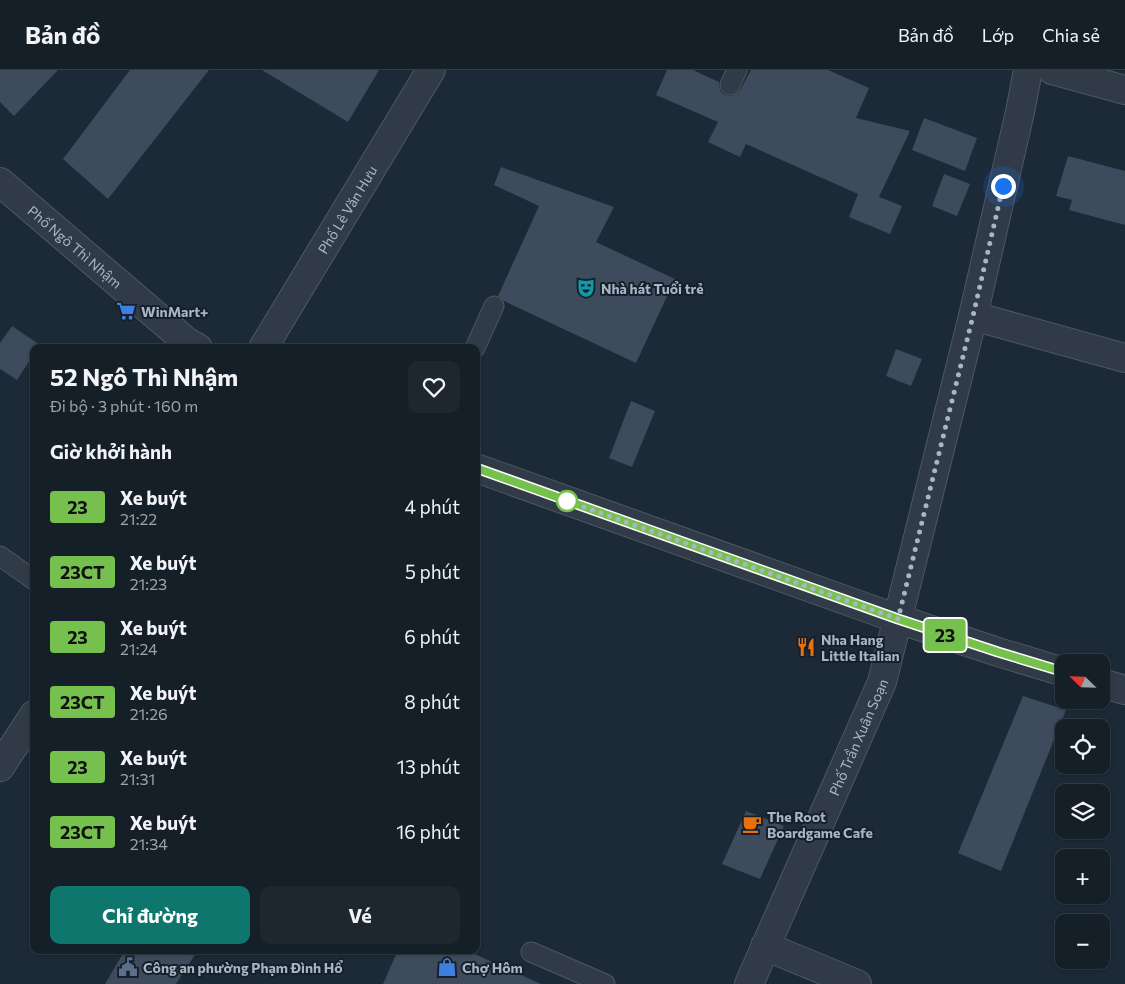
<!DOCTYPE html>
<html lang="vi">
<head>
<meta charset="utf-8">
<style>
	:root { --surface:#151f28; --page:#1e2730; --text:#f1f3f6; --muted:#9da2a8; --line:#343d45; --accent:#0f766e }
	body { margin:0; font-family:Commissioner,sans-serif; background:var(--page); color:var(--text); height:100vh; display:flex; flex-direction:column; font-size:19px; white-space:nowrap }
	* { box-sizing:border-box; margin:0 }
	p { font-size:16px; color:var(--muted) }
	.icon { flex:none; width:28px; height:28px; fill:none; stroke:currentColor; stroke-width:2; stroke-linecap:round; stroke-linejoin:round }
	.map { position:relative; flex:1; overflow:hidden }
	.side { position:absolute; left:30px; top:274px; width:450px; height:610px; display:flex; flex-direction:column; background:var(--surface); border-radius:10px; box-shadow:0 1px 4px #0004,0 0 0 1px var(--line) }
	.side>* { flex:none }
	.badge { padding:0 10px; border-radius:4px; font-size:18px; line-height:32px }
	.needle { width:32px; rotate:293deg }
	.controls { position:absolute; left:1055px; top:584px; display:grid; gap:10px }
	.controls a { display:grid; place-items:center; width:55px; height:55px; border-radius:10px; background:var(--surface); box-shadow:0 1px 4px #0004,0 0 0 1px var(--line); font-size:25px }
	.you { position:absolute; width:25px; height:25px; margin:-12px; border:4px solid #fff; border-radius:50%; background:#1a73e8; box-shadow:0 0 0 8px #1a73e833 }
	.map>.badge { position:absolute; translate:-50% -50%; box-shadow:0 0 0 2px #fff }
	h2 { padding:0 20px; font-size:19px; line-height:45px }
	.round { display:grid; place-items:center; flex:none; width:52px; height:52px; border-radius:10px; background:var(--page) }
	.headline { display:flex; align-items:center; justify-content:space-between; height:85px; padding:0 20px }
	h1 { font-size:24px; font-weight:700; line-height:38px }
	.button { display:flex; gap:10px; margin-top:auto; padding:10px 20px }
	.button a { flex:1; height:58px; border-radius:10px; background:var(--accent); color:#fff; font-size:20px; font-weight:700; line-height:58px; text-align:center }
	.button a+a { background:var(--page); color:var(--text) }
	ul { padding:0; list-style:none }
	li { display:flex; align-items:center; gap:15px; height:65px; padding:0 20px }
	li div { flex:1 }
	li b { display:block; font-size:19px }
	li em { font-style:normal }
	li .badge { min-width:55px; font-weight:700; text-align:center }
	header { display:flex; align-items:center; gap:30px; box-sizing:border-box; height:70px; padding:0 25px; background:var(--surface); border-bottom:1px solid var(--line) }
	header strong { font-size:24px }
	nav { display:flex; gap:28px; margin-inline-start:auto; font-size:18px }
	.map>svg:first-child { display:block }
</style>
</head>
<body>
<header>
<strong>Bản đồ</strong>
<nav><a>Bản đồ</a><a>Lớp</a><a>Chia sẻ</a></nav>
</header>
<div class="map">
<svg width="1125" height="914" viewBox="0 0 1125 914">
	<rect width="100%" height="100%" fill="#1c2936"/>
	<path fill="#3d4b5c" d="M0,0H58L14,46L0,32Z
		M130,0H209L108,129L63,89Z
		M262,0H379L348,52Z
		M667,0H693L719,12V16L721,22L725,25L730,26L736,24L740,20L751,0H828L869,18L856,48L910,61L879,127L902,136L890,164L849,147L858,124L746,74L740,87L708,72L718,52L656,25Z
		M924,48L977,68L965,101L912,80Z
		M1068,86L1125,101V155L1069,140L1072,130L1056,126Z
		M501,97L614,137L596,172L675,209L636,293L504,231L498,226L539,136L494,115Z
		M944,104L970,114L957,146L932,136Z
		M12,256L40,275L38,278H34V284L17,310L0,299V273Z
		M896,279L922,289L911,316L886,306Z
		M631,331L655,341L632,397L609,388Z
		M1023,626L1066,640L1001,801L958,783Z
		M746,741L784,756L760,809L722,794Z
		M125,880H198L176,914H105Z
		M398,880H466L541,914H383Z"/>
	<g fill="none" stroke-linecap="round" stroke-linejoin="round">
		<g stroke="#4d5865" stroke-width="21">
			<path id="service" d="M730,15L737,0
				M475,278L494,236
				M0,486L34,510
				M531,882L605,914"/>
		</g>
		<g stroke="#4d5865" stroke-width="30">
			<path id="minor" d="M1052,0L1125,20
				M973,246L1125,288
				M765,876L857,914"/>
		</g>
		<g stroke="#4d5865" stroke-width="30">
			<g id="tertiary">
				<path id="s1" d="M0,112L187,272L198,278"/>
				<path id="s2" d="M263,278L431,0"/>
				<path d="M476,398L898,549L998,582L1064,602"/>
				<path d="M1101,613L1125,620"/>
				<path d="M0,697L34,645"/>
				<path id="s3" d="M749,914L882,612L973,246L1020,42L1028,0"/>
			</g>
		</g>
		<use href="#service" stroke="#303b47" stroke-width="19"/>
		<use href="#minor" stroke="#303b47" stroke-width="28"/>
		<use href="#tertiary" stroke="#303b47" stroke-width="28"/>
	</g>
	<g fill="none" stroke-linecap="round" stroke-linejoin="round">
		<g stroke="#fff" stroke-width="11">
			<path id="line" d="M476,398L898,549L998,582L1064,602"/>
		</g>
		<use href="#line" stroke="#76c04d" stroke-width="8"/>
		<path stroke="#a9b5c5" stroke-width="5" stroke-dasharray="0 9" d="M567,431L898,549L973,246L1003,116"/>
	</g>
	<defs>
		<g id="theatre-bare" transform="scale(1.5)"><path d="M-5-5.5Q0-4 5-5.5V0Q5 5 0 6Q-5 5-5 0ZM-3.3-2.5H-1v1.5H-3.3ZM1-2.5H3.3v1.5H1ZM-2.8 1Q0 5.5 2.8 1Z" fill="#0f9aa8" stroke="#16202b" stroke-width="2.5" paint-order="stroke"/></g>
		<g id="supermarket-bare" transform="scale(1.5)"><path d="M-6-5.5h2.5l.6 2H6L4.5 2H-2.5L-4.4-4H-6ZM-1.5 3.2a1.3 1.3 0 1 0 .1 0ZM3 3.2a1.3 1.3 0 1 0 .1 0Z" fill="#3f7fe0" stroke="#16202b" stroke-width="2.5" paint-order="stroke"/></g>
		<g id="restaurant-bare" transform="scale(1.5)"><path d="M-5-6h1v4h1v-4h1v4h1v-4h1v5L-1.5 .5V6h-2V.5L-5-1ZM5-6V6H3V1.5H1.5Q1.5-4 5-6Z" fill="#e8710a" stroke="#16202b" stroke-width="2.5" paint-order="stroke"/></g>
		<g id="cafe-bare" transform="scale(1.5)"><path d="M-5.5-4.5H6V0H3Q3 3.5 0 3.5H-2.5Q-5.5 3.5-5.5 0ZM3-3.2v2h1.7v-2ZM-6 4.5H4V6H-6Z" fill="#e8710a" stroke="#16202b" stroke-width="2.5" paint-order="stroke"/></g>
		<g id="civic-bare" transform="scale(1.5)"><path d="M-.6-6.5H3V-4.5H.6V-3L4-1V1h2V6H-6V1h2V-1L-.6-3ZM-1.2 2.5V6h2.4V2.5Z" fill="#5c6f8a" stroke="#16202b" stroke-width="2.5" paint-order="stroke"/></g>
		<g id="shop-bare" transform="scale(1.5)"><path d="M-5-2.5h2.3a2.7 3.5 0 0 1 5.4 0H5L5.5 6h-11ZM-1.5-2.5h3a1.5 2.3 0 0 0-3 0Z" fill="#3f7fe0" stroke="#16202b" stroke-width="2.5" paint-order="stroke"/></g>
	</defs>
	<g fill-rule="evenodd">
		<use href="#theatre-bare" x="586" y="218"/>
		<use href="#supermarket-bare" x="126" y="241"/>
		<use href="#restaurant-bare" x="806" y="577"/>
		<use href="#cafe-bare" x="752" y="754"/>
		<use href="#civic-bare" x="128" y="897"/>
		<use href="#shop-bare" x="447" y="897"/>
	</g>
	<circle fill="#fff" stroke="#76c04d" stroke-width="2.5" cx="567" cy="431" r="10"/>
	<g text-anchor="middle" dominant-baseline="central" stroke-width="4" stroke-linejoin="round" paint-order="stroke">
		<g font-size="14" fill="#a9b5c5" stroke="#16202b">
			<text stroke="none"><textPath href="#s2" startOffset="162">Phố Lê Văn Hưu</textPath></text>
			<text stroke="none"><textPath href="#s1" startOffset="99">Phố Ngô Thì Nhậm</textPath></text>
			<text stroke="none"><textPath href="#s3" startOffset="270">Phố Trần Xuân Soạn</textPath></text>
		</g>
		<g font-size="14" font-weight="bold" fill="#a9b5c5" stroke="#16202b" text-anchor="start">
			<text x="601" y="218">Nhà hát Tuổi trẻ</text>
			<text x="141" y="241">WinMart+</text>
			<text x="821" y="569">Nha Hang<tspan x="821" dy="16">Little Italian</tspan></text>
			<text x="767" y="746">The Root<tspan x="767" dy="16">Boardgame Cafe</tspan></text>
			<text x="143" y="897">Công an phường Phạm Đình Hổ</text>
			<text x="462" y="897">Chợ Hôm</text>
		</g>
	</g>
</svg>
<div class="controls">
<a><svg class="needle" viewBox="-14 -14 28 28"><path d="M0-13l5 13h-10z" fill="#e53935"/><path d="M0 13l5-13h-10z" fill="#9da2a8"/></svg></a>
<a><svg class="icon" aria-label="locate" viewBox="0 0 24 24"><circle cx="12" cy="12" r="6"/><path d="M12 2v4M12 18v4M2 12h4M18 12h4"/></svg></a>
<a><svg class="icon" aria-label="layers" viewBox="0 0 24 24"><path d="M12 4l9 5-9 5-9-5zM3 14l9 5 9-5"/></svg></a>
<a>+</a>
<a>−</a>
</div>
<div class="you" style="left:1003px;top:116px"></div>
<b class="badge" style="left:945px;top:565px;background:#76c04d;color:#111">23</b>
<section class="side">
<div class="headline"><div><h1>52 Ngô Thì Nhậm</h1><p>Đi bộ · 3 phút · 160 m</p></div><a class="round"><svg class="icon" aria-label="heart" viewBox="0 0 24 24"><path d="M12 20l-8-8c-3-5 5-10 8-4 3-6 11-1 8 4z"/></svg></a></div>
<h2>Giờ khởi hành</h2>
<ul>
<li><span class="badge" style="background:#76c04d;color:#111">23</span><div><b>Xe buýt</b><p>21:22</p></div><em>4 phút</em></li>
<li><span class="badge" style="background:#76c04d;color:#111">23CT</span><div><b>Xe buýt</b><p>21:23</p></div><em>5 phút</em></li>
<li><span class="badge" style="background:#76c04d;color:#111">23</span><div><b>Xe buýt</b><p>21:24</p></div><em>6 phút</em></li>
<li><span class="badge" style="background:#76c04d;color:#111">23CT</span><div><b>Xe buýt</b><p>21:26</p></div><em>8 phút</em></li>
<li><span class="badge" style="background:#76c04d;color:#111">23</span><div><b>Xe buýt</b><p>21:31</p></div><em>13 phút</em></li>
<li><span class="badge" style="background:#76c04d;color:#111">23CT</span><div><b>Xe buýt</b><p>21:34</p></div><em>16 phút</em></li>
</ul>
<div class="button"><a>Chỉ đường</a><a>Vé</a></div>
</section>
</div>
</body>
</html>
